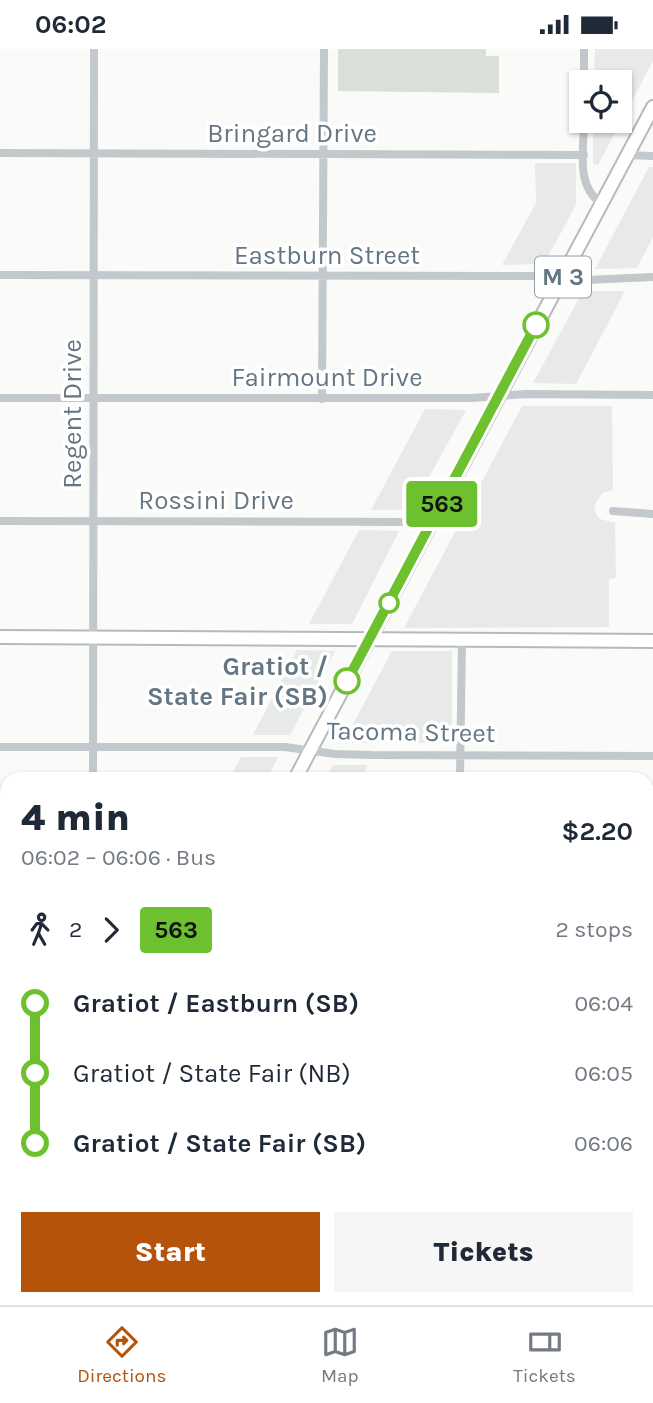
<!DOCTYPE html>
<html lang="en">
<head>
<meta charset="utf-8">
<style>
	:root { --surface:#fff; --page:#f6f6f7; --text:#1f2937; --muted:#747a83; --line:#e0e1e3; --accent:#b45309 }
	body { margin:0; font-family:Karla,sans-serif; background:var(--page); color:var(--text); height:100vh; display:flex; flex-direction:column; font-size:26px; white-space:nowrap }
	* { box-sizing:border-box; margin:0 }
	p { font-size:23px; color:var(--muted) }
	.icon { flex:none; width:38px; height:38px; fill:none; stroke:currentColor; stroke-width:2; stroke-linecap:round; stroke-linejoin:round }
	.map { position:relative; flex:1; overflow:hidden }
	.side { position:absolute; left:0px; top:723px; width:654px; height:534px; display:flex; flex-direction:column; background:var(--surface); border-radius:21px 21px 0 0; box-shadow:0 2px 5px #0004 }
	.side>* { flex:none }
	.badge { padding:0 14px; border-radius:5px; font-size:24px; line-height:46px }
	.fabs { position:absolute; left:569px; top:21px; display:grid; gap:14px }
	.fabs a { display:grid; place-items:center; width:63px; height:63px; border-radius:0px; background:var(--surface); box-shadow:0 2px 5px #0004; font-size:35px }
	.map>.badge { position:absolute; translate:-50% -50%; box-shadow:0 0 0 4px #fff }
	.legs { display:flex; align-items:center; gap:10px; height:77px; padding:0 21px; font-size:23px }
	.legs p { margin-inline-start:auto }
	.summary { display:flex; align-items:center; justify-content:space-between; height:119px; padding:0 21px }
	h1 { font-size:38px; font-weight:800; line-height:52px }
	.primary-button { display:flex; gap:14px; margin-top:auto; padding:14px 21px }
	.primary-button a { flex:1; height:80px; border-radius:0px; background:var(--accent); color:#fff; font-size:28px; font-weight:800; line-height:80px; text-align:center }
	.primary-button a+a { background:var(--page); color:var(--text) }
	ul { padding:0 21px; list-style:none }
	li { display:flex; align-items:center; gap:24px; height:70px; font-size:26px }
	li i { display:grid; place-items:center; width:10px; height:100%; margin:0 9px; background:currentColor }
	li i::after { content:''; width:18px; height:18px; margin:-9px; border:5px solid; border-radius:50%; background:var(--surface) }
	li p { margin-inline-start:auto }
	li:first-child i { background:linear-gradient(#0000 50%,currentColor 0) }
	li:last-child i { background:linear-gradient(currentColor 50%,#0000 0) }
	.status { display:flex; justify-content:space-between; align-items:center; height:49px; padding:0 35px; background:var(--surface); direction:ltr }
	.status svg { height:19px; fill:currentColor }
	.tabs { display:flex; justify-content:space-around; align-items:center; height:98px; border-top:2px solid var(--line); background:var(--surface); font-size:19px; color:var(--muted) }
	.tabs a { display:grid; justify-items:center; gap:4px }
	.tabs .selected { color:var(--accent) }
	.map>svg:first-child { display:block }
</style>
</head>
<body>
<div class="status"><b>06:02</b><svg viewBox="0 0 49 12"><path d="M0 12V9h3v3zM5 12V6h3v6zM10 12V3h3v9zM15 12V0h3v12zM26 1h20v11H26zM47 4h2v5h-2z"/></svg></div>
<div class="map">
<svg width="653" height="1256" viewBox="0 0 653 1256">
	<rect width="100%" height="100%" fill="#fafaf8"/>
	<path fill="#e8e9e9" d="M595,0H653V12L598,116L593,115V72H620V33H594Z
		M535,114H576V156L544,215L502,216L536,154Z
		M649,118H653V188L637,219L595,220Z
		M583,242H625L576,335L533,334Z
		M522,357H612L613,441L602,444L594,457L596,465L600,470L615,474L616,529L609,530V578L404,579Z
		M425,360L466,361L411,461H371Z
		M359,481L399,482L352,575H309Z
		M297,601L335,602L290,686H253Z
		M392,602H452V694H343Z
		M241,708H278L267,730H229Z
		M333,716H368L361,730H325Z
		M7,1134V1202L0,1199V1147Z
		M47,1250H173V1256H44Z"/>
	<path fill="#dadfd7" d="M338,0H486V7H499V44L338,42Z"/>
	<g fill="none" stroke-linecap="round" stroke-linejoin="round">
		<g stroke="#b3babf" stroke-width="16">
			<path id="secondary" d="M0,588L653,592"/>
		</g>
		<g stroke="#b5babe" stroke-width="16">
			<path id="primary" d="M295,730L653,58
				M16,1256L19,1250"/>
		</g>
		<path stroke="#c3c8cc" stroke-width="8" d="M584,33V0
			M584,72C584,101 575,137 602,155
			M0,104L584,106
			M627,106L653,107
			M0,226L536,227L587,231L653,228
			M0,349H472L526,345L653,346
			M322,350L324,0
			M613,462L653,465
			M0,472L432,473
			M0,698H285L335,705L371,706L653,707
			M93,730L94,0
			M460,730L462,592
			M0,803H7
			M648,820H653
			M648,924H653
			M0,949H7
			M648,1028H653
			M0,1075H7
			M648,1171H653
			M0,1211L7,1214"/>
		<use href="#secondary" stroke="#fff" stroke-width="12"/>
		<use href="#primary" stroke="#fff" stroke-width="12"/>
	</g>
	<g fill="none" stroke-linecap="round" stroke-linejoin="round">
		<g stroke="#fff" stroke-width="16">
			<path id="line-1" d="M347,632L536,276"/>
		</g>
		<use href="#line-1" stroke="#6dc02e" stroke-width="10"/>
	</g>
	<g fill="#fff" stroke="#6dc02e" stroke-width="3.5">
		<circle cx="536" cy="276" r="12"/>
		<circle cx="389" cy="554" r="9"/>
		<circle cx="347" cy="632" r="12"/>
	</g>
	<g text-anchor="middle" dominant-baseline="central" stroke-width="7" stroke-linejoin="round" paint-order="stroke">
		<rect fill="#fff" stroke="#939fa8" stroke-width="2" x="535" y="207.5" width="56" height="41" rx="5"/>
		<g font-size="24" font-weight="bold" fill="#657683">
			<text x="563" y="228">M 3</text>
		</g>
		<g font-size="26" fill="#657683" stroke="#fff">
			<text x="292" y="84">Bringard Drive</text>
			<text x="327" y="206">Eastburn Street</text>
			<text x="327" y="328">Fairmount Drive</text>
			<text transform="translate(72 365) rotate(-90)">Regent Drive</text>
			<text x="216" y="451">Rossini Drive</text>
			<text transform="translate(411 683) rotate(1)">Tacoma Street</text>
		</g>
		<g font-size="26" font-weight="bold" fill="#657683" stroke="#fff" text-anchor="end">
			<text x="328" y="617">Gratiot /<tspan x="328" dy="30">State Fair (SB)</tspan></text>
		</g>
	</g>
</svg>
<div class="fabs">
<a><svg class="icon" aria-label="locate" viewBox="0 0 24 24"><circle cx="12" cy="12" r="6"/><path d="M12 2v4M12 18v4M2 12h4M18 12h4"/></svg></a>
</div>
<b class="badge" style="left:442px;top:455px;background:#6dc02e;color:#111">563</b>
<section class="side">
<div class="summary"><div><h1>4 min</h1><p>06:02 – 06:06 · Bus</p></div><b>$2.20</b></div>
<div class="legs"><svg class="icon" aria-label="walk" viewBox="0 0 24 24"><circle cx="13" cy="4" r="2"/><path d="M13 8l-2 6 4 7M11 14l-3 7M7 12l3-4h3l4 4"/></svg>2<svg class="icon" aria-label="forward" viewBox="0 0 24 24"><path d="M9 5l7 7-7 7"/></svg><b class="badge" style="background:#6dc02e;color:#111">563</b><p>2 stops</p></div>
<ul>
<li><i style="color:#6dc02e"></i><b>Gratiot / Eastburn (SB)</b><p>06:04</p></li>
<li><i style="color:#6dc02e"></i><span>Gratiot / State Fair (NB)</span><p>06:05</p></li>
<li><i style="color:#6dc02e"></i><b>Gratiot / State Fair (SB)</b><p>06:06</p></li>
</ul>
<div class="primary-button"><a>Start</a><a>Tickets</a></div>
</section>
</div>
<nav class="tabs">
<a class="selected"><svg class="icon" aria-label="directions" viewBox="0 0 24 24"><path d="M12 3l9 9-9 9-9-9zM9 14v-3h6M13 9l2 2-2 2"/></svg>Directions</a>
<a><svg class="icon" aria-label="map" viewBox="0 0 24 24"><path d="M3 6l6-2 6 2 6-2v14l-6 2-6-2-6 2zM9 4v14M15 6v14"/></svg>Map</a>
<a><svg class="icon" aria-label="tickets" viewBox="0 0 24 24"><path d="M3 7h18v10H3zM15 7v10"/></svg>Tickets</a>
</nav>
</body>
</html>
